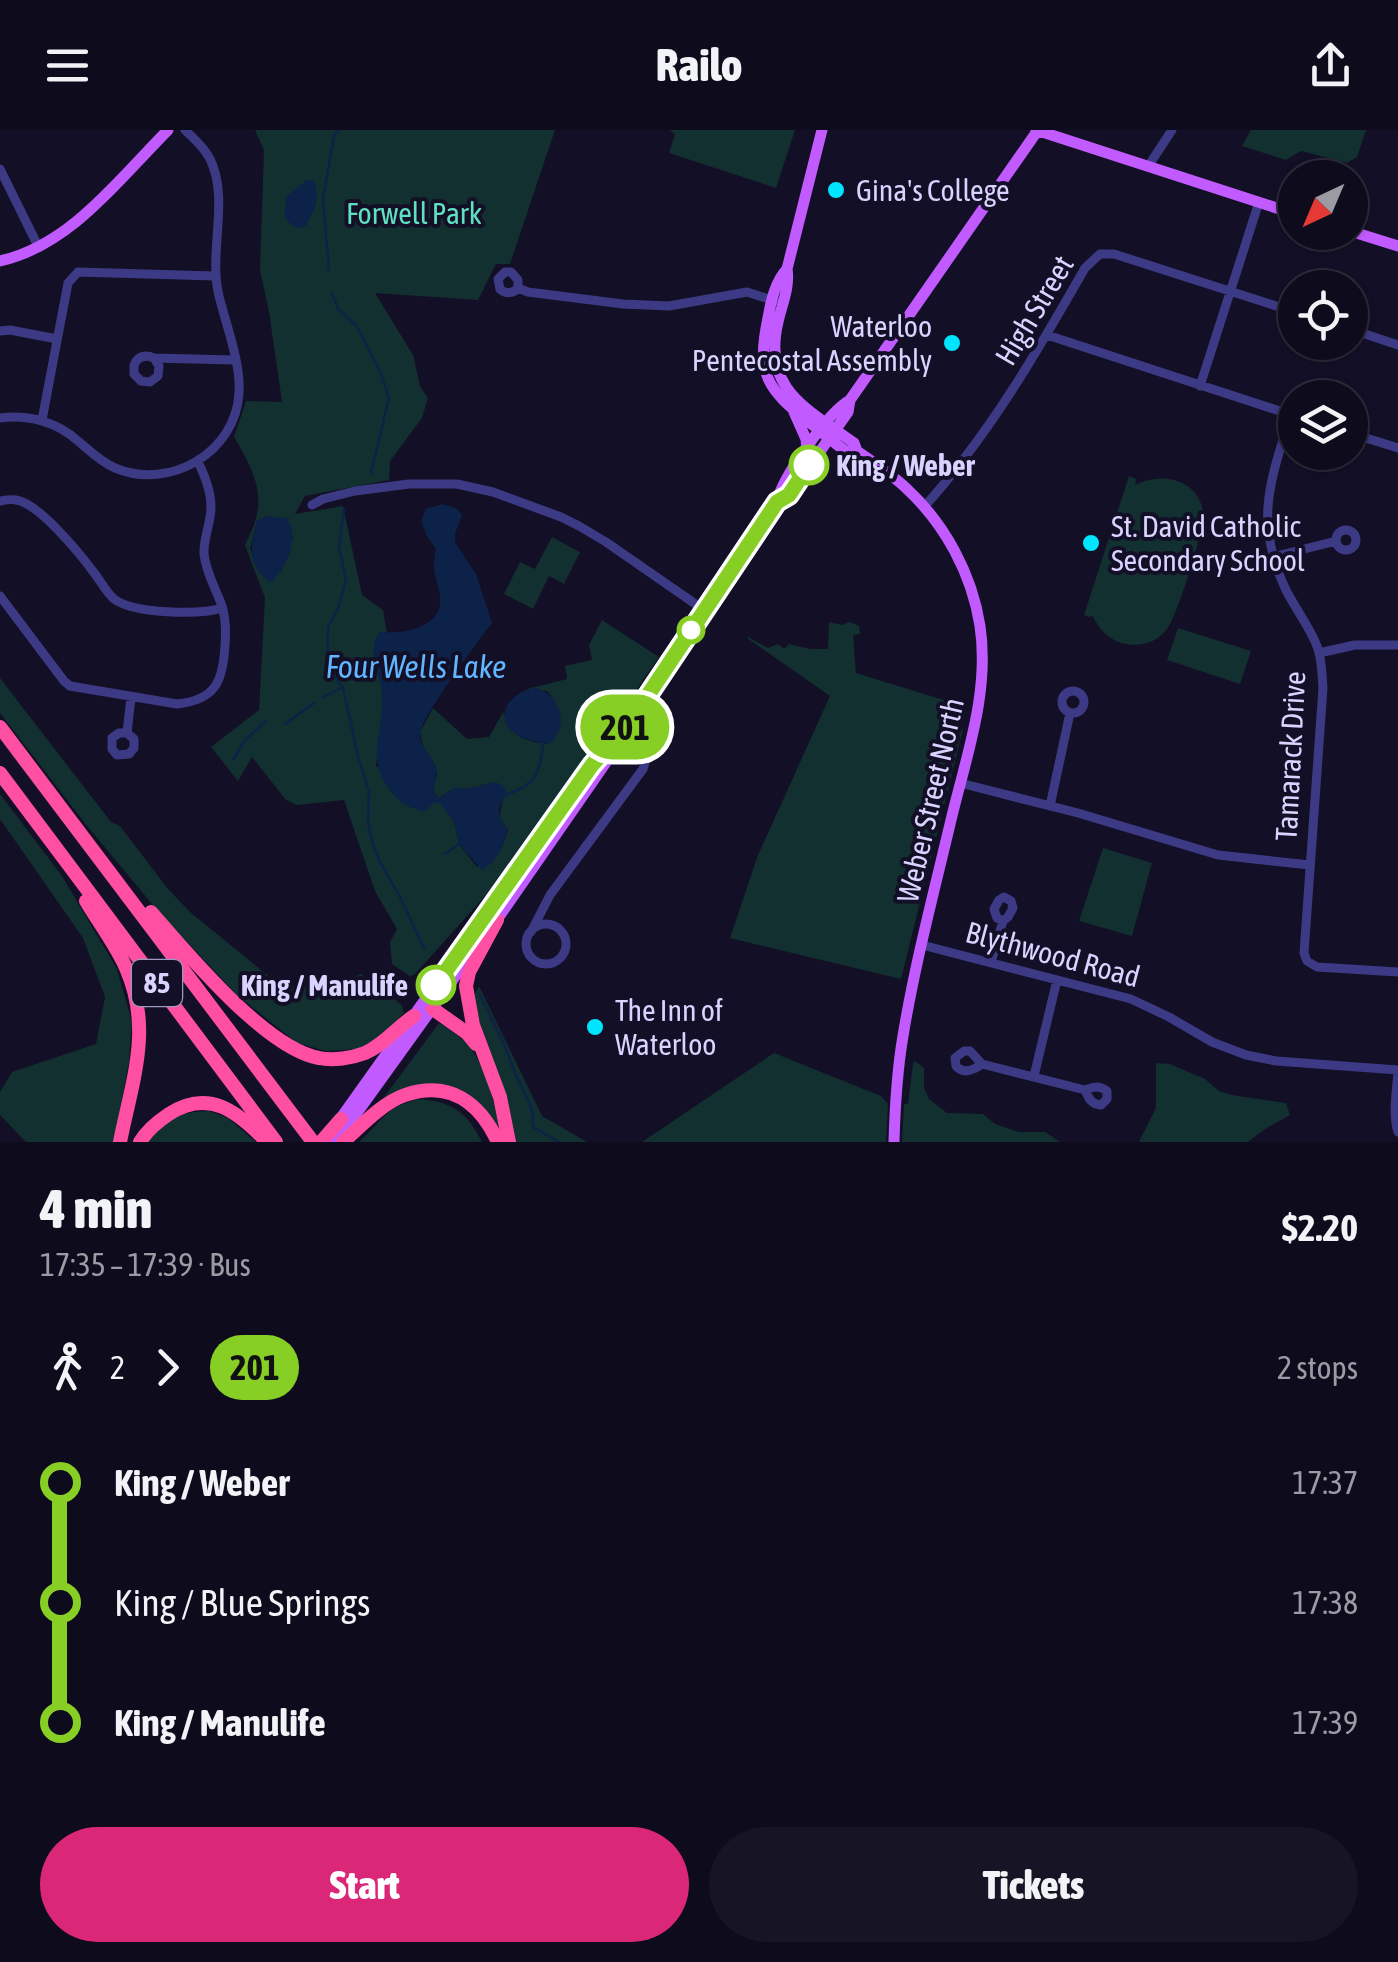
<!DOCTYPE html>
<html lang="en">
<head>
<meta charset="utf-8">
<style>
	:root { --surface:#0e0b1c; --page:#171425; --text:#f1f3f6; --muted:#9b9ba3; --line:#2e2b3b; --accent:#db2777 }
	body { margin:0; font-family:"Asap Condensed",sans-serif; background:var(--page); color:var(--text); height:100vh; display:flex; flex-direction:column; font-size:38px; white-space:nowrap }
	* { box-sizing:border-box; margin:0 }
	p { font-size:32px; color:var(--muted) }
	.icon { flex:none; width:55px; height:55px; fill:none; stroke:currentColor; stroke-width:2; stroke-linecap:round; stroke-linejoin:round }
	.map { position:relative; height:1012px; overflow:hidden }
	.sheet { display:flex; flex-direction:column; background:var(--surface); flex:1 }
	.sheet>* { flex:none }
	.badge { padding:0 20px; border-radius:32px; font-size:35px; line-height:65px }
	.needle { width:65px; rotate:224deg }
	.fabs { position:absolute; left:1278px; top:30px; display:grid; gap:20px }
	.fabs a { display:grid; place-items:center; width:90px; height:90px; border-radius:50%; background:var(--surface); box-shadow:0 2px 8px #0004,0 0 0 2px var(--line); font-size:50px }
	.map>.badge { position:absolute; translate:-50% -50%; box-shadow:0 0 0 5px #fff }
	.legs { display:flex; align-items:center; gap:15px; height:110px; padding:0 40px; font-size:32px }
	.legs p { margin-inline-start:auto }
	.head { display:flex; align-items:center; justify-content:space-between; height:170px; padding:0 40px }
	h1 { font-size:55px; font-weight:800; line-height:75px }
	.cta { display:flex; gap:20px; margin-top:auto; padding:20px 40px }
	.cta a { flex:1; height:115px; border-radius:60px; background:var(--accent); color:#fff; font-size:40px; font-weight:800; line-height:115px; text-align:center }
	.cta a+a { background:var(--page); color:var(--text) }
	ul { padding:0 40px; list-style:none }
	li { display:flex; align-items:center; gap:35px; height:120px; font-size:38px }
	li i { display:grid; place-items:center; width:15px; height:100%; margin:0 12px; background:currentColor }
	li i::after { content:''; width:25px; height:25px; margin:-12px; border:8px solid; border-radius:50%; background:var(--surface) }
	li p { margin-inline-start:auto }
	li:first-child i { background:linear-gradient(#0000 50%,currentColor 0) }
	li:last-child i { background:linear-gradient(currentColor 50%,#0000 0) }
	header { display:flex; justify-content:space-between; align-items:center; height:130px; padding:0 40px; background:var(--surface); font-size:45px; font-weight:800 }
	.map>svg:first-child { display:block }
</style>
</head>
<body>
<header><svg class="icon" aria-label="menu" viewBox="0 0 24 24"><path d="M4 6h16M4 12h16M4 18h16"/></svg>Railo<svg class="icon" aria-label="share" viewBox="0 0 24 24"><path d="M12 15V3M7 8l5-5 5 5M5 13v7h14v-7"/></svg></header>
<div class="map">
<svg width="1398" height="1012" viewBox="0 0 1398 1012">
	<rect width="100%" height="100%" fill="#130f26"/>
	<path fill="#12302f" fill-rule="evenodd" d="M255,0H555L510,134H496L478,170L375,163L413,225L420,256L428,268L422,288L390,331L389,350L305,366L295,384L343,376L362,465L383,480L387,503L379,502L375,537L381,548L383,572L376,636L434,673L440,672L454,692L459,714L477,737L502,717L508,700C497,687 500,688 502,673C503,667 498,659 495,652L471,658H454L439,668L433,661L437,644L435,634L424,622L420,602L433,578L467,609L489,607L503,582C512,607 524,611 549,614C558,590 565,582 547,561L527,559L567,549L565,536L592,530L589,515L602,490L659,527L521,726L415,844L410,846L392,834L390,812L397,799L375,761L344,670L297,675L286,670L252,627L238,651L211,617L259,580L265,468L245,415C249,406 255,395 257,384C263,356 248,331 234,307L246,271L282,272L269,182L260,140L264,20ZM257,391L293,407L281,442L259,438L250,419Z
		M669,0H795L776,58L669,23L675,4Z
		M1251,0H1366L1357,27L1347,33L1301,21L1286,30L1242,16Z
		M1129,346L1136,349L1135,355C1160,342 1197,348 1203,381C1206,396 1177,487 1167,499C1157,512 1142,517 1126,514C1109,511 1099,499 1092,485L1090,487L1084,485Z
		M552,407L580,422L564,454L549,446L533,479L504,464L520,432L535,439Z
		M829,492L842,495L850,492L859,496L860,504L853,505L856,543L960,575L955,596L963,599L901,849L730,808L758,725L830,566L747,508L748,507L768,518L778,514L784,519L789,514L811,519H828Z
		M1178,498L1251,521L1240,554L1167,530Z
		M0,548L111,692L120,696L168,759L190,782L277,853L325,859L361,844L402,875L404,883L378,910L359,919L326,921L297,913L237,865L157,780L87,696L0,583Z
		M0,664L62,746L117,839L132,892L129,932L114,1012H26L0,985V962L12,942L96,914L105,867L83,808L0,689Z
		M1103,718L1152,733L1132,806L1079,791Z
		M479,856L542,986L587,1012H515L507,970L472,870Z
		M439,893C451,900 463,908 471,919C490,944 496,982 502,1012L455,959L382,970Z
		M774,923L881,966L888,974L886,1012H642Z
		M915,931L924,938V958L929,969L947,983L983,984L995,994L1019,1002H1045L1060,1012H902L904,974H908L913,934Z
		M1156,933L1170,934L1205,949L1219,961L1232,965L1286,973L1290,985L1265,999L1248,1012H1139L1156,978Z
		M419,969C453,972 467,982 482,1012H359C383,990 385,977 419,969Z
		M209,981L228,988L256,1012H147C169,989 176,982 209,981Z"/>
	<path fill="#0c2248" d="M307,50L314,51C321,68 314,81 306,96L299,98L291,95L284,85L287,66Z
		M442,374L456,378L462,385L455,404V412L476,444L492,493C479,510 421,587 420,604C420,619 433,626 436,638C437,646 435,654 433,661L439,668L454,658H471L495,652L504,656L507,664C497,679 496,686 508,699C503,715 498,732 482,740L459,714L454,692L440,673H434L426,681C412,679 402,675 393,664C364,630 383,608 382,568C382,541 365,528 379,502C398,504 436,500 440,475C442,463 434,448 434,435C434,430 435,425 436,419L427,406L421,391L426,379Z
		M266,386L287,388C300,407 287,439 270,453C246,432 250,420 257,391Z
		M536,558C560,564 571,597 549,614C539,612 525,610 516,604C490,587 512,560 536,558Z"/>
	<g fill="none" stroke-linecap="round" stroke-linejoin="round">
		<path stroke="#0c2248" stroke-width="2.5" d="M329,140L323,69L334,6L339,0
			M332,163L338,179L356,195L380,241L389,268L371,343
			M344,380L339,417L346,449L339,476L328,497L327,537L343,558L358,626L369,662L368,693L373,714L380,732L399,765L424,818
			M323,567L341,558
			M285,594L314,573
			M233,630L245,610L266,591
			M507,664C537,655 540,642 543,613
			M445,724L459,714
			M480,865L504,914L515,943L532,979L533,997L559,1012"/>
		<path stroke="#3d3a85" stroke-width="9" d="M1149,35L1172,0
			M0,39L39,118
			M518,158V150L511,142H505L498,149L500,159C505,164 513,164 518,158L528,162L623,174L669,176L747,162L775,171
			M1350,199L1398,215
			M0,201L10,200L57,209
			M1047,205L1292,285
			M154,228L159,236L158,246L150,252L141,251L134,244V235C138,226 145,224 154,228L234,230
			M1200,256L1259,72
			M1291,285C1270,351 1254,391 1285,458C1295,479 1311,498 1318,519C1322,532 1322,545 1323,558L1304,823L1307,831L1317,837L1398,842
			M0,288C28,284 57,292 78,311C90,321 101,332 115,338C170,361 236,322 239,263C241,233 226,195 219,166C208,122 230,69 210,29C204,17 194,9 185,0
			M42,290L68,153L78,142L214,146
			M1350,303L1398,318
			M0,371C5,370 11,369 16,370C39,373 81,425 95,444C101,452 107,463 114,469C134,484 200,485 222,478
			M312,375L323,369L355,361L409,354H457L493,362L561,387L579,396L606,412L704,480
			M924,377C989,305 1037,222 1085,138L1100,124H1114L1295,182
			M1336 410a10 10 0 1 1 20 0a10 10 0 1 1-20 0Z
			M1273,427L1336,411
			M0,466L64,551L70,556L177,574C216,570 223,551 225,515C226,502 226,489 222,476C216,459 206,443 204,424C203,409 211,393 211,377C211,362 205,346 198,332
			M1319,523L1355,515H1398
			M1062 572a11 11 0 1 1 22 0a11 11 0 1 1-22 0Z
			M127,603H119L112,608V619L117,625L129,624L134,618V609L127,603L131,567
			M960,653L1078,683L1218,725L1310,735
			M1050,676L1070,583
			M526 814a20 20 0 1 1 40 0a20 20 0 1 1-40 0Z
			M531,802L550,765L643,639C650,618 648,605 630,592
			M922,815L1131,869L1169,887L1212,912L1246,925L1276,931L1398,940
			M991,832L1003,791L1008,787L1013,778L1011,771L1004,767L999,770L994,779L997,788L1003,791
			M982,934C974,940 964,945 956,936L955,928L964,921H970L982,934L1085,960C1093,957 1099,955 1107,961V969L1101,975C1091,974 1089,969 1085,960
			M1398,940C1397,960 1392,983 1398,1002
			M1034,946L1057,850"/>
		<path stroke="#c25bff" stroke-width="11" d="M822,0L787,139C790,157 782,174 778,192C762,259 806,278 854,313L857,321C874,333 891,344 906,358C945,394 972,444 980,496C990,562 966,627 951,690C934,762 915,833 903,906C897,941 895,976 894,1012
			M1036,0L1295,84
			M1350,101L1398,116
			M0,131C71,115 119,49 168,0
			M787,139C775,152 771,171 768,188C756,245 767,259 810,293C823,303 834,313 847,322L857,321
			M794,282L806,309L807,319
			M777,372L789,365L848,282L850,270L1038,0
			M494,794L618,615C663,531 725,451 777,372C782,348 828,282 850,270
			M338,992L592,635L617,606
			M336,1012L480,812"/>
		<path stroke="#ff4fa3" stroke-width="14" d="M0,597L313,1012
			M0,643L276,1012
			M86,771C99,793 116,815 126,838C153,899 132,951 120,1012
			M151,782C187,823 265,918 319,928C333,931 352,928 365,923C384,915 397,897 414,886
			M497,790L469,842L466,856L473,895L500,967L509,1012
			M433,879L467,903L476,914
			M140,1012C147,1000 157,992 169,984C209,958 238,982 266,1011
			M321,1012L341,989
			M343,1012C361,996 382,973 405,965C450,950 480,973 498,1012"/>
	</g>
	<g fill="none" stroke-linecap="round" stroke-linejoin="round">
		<g stroke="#fff" stroke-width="22">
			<path id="line-1" d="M436,855L592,635L630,592L777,372L789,365L809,335"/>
		</g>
		<use href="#line-1" stroke="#87cf25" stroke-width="15"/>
	</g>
	<g fill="#00e5ff" stroke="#130f26" stroke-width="4">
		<circle cx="836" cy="60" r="10"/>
		<circle cx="952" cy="213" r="10"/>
		<circle cx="1091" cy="413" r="10"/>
		<circle cx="595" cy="897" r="10"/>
	</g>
	<g fill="#fff" stroke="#87cf25" stroke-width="5">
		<circle cx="809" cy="335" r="18"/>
		<circle cx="691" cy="500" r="12"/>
		<circle cx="436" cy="855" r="18"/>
	</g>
	<g text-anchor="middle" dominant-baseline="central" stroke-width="8" stroke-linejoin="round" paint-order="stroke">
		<rect fill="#130f26" stroke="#9e99be" stroke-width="2.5" x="132" y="830" width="50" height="46" rx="8"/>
		<g font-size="28" font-weight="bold" fill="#d9d4ff">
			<text x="157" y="853">85</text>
		</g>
		<g font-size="30" fill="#d9d4ff" stroke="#130f26" text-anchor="start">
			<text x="856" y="60">Gina's College</text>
			<text x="932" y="196" text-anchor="end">Waterloo<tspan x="932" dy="34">Pentecostal Assembly</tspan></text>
			<text x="1111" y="396">St. David Catholic<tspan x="1111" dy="34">Secondary School</tspan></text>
			<text x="615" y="880">The Inn of<tspan x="615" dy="34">Waterloo</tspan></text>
		</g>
		<g font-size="30" fill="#5fe0c0" stroke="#130f26">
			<text x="414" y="83">Forwell Park</text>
		</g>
		<g font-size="30" fill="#d9d4ff" stroke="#130f26">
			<text transform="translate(1034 180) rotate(-59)">High Street</text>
			<text transform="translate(1290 626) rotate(-87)">Tamarack Drive</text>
			<text transform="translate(930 670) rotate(-77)">Weber Street North</text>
			<text transform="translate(1053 824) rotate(15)">Blythwood Road</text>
		</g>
		<g font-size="30" font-weight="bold" fill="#d9d4ff" stroke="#130f26" text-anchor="start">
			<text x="836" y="335">King / Weber</text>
			<text x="408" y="855" text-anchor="end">King / Manulife</text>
		</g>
		<g font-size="32" font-style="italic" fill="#62b6ff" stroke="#130f26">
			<text x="416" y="536">Four Wells Lake</text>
		</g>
	</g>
</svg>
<div class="fabs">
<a><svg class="needle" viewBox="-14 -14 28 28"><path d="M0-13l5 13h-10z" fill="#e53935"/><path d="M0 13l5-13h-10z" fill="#9b9ba3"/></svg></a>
<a><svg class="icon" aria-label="locate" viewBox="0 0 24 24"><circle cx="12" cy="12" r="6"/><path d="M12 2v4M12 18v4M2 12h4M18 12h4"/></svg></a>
<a><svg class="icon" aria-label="layers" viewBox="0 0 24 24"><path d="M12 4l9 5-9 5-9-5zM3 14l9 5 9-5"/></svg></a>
</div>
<b class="badge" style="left:625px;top:597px;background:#87cf25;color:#111">201</b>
</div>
<section class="sheet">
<div class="head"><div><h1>4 min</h1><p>17:35 – 17:39 · Bus</p></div><b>$2.20</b></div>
<div class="legs"><svg class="icon" aria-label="walk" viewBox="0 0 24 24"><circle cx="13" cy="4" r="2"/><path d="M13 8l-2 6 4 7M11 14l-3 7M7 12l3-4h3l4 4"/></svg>2<svg class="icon" aria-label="forward" viewBox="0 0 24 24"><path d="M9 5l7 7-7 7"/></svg><b class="badge" style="background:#87cf25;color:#111">201</b><p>2 stops</p></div>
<ul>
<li><i style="color:#87cf25"></i><b>King / Weber</b><p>17:37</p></li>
<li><i style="color:#87cf25"></i><span>King / Blue Springs</span><p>17:38</p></li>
<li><i style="color:#87cf25"></i><b>King / Manulife</b><p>17:39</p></li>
</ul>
<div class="cta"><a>Start</a><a>Tickets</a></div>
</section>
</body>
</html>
